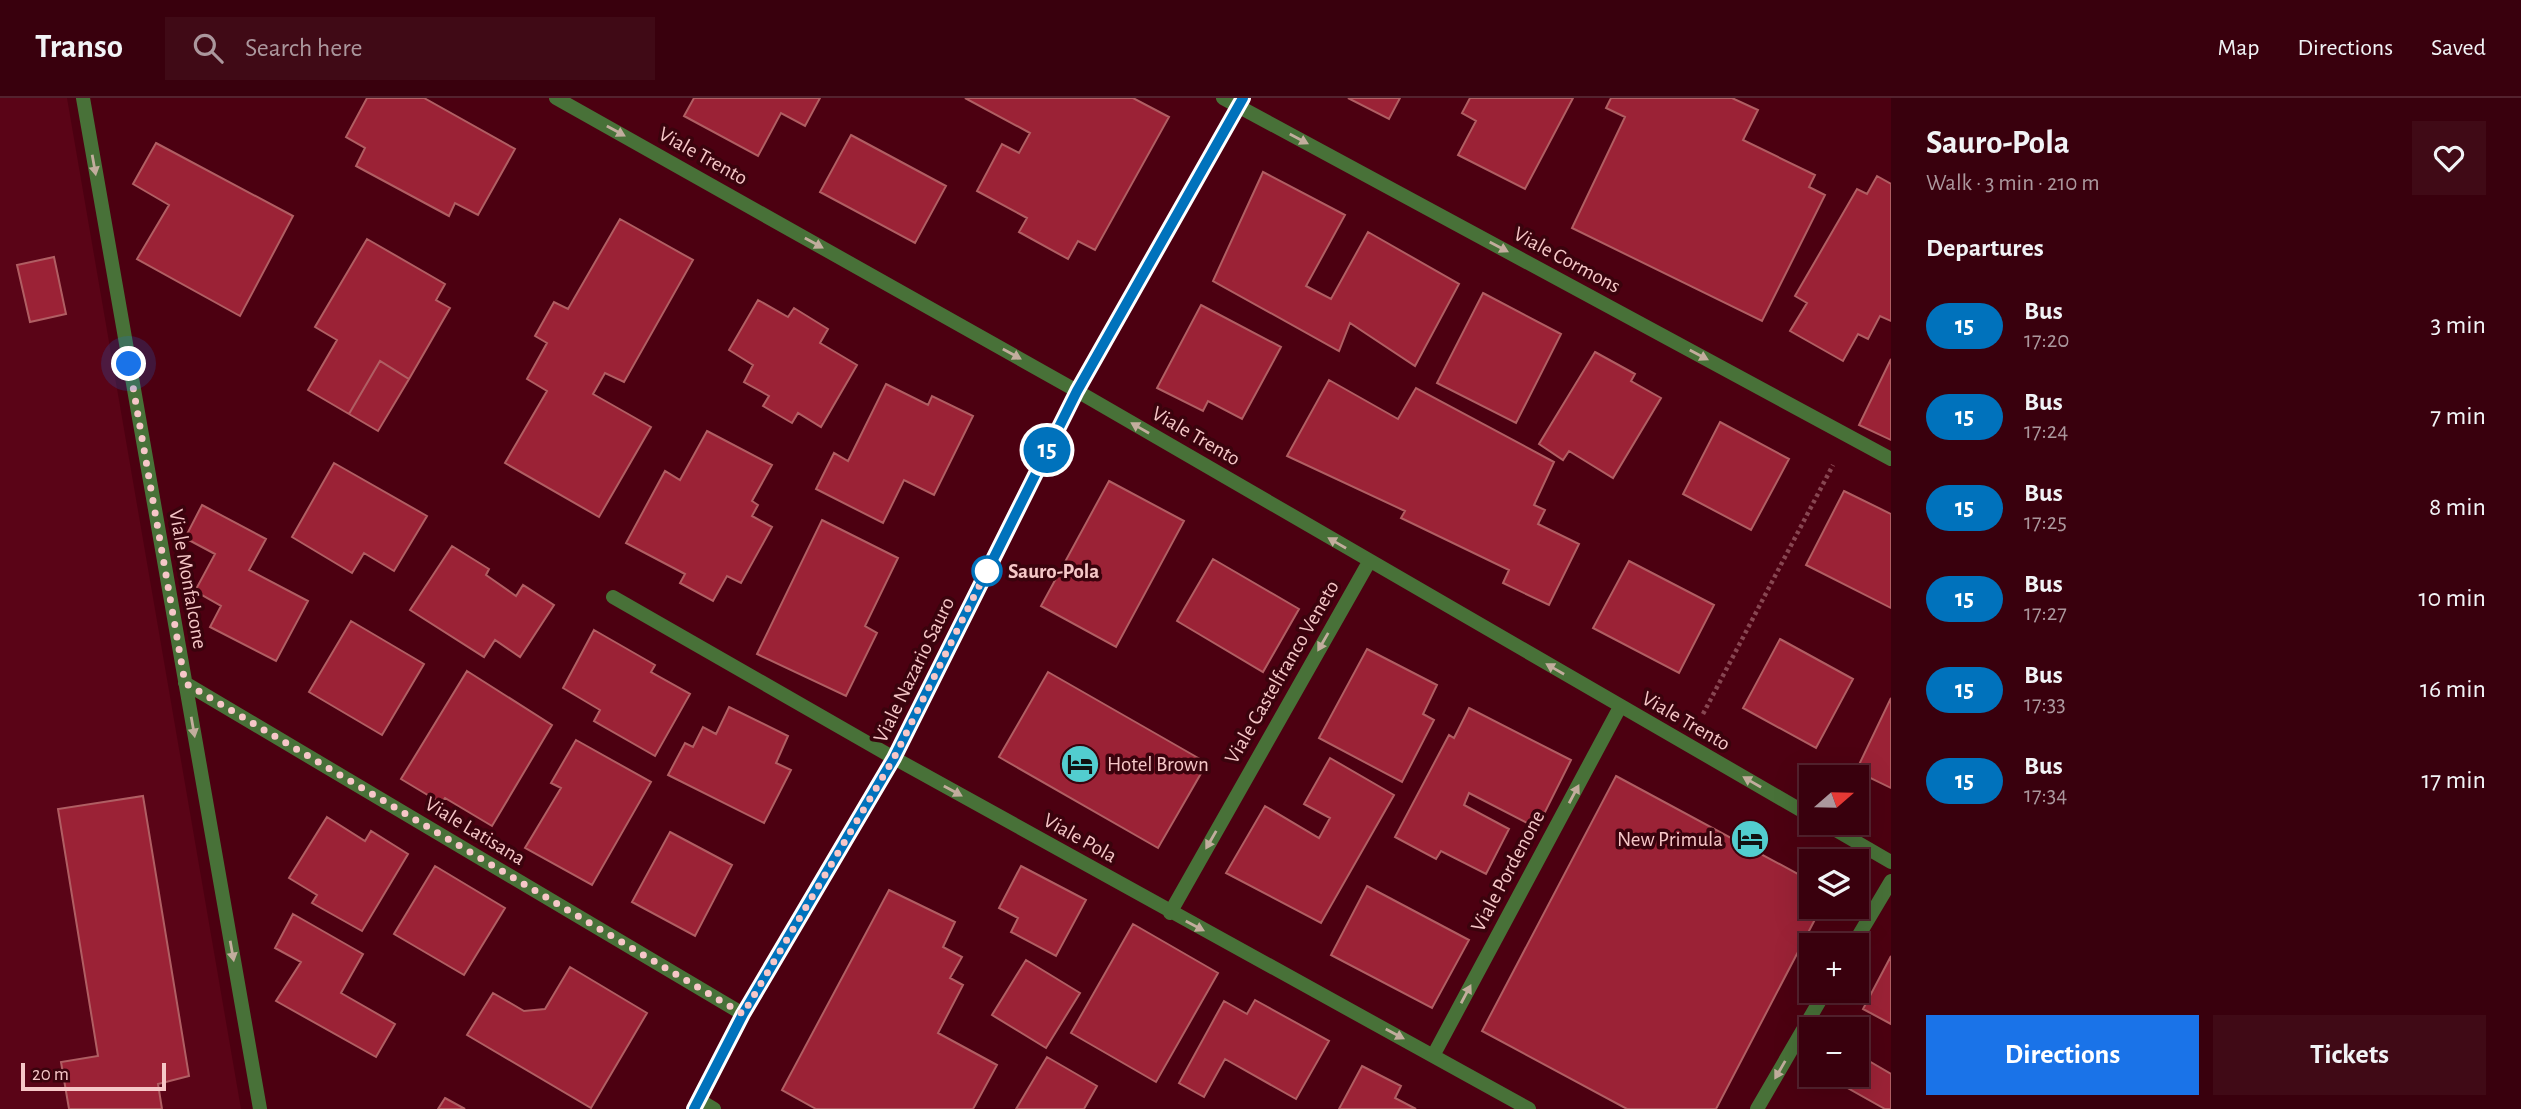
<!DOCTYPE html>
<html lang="en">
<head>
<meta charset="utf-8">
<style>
	:root { --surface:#39000d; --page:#400a16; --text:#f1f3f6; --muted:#ab979d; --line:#53222e; --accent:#1a73e8 }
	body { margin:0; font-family:"Alegreya Sans",sans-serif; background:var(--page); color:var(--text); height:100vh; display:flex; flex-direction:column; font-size:26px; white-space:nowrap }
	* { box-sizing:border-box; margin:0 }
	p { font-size:23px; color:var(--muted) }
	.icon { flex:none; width:38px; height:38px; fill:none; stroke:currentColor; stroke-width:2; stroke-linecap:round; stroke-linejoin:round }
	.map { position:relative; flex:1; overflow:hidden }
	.side { display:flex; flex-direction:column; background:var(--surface); width:630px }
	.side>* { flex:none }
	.badge { padding:0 14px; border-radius:23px; font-size:24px; line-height:46px }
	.needle { width:46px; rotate:70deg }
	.buttons { position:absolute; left:1799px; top:667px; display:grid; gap:14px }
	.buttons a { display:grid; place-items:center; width:70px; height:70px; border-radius:0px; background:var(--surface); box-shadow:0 7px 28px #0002,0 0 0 2px var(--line); font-size:35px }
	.scale { position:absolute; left:21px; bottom:18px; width:145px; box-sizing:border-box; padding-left:7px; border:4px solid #f6c7c8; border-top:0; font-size:19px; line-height:24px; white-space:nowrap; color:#f6c7c8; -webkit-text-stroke:5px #3a030d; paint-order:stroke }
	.you { position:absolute; width:35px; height:35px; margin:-18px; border:5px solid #fff; border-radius:50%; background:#1a73e8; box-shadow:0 0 0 10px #1a73e833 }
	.map>.badge { position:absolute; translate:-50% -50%; box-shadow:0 0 0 4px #fff }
	h2 { padding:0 35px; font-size:26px; line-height:63px }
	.round { display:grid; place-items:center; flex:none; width:74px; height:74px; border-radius:0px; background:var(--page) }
	.head { display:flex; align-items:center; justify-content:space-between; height:119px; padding:0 35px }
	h1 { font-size:33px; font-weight:600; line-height:52px }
	.button { display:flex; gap:14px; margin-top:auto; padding:14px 35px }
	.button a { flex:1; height:80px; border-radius:0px; background:var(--accent); color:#fff; font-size:28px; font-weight:600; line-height:80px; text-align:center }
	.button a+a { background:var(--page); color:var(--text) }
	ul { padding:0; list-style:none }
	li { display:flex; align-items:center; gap:21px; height:91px; padding:0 35px }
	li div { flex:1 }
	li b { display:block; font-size:26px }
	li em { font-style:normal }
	li .badge { min-width:77px; font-weight:700; text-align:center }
	header { display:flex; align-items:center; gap:42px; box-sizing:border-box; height:98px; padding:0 35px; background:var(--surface); border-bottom:2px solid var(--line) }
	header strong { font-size:33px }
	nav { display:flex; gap:38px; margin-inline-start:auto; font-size:24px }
	.search { width:490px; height:63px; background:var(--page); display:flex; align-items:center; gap:18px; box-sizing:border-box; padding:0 24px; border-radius:0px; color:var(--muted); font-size:26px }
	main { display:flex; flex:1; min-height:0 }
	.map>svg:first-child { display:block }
</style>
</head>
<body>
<header>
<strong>Transo</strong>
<div class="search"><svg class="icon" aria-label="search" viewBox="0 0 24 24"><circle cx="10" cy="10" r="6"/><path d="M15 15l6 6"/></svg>Search here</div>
<nav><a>Map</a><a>Directions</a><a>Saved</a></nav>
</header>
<main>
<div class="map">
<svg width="1891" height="1011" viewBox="0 0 1891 1011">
	<rect width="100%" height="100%" fill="#4c0011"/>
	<path fill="#5a0417" d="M0,0H67L241,1011H0Z"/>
	<path fill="#9b2236" stroke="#b05e63" stroke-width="2" d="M367,0H424L515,51L478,117L455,105L449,118L356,68L365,50L346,39Z
		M694,0H820L805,28L781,15L758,58L684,18Z
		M965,0H1133L1169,19L1095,152L1078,143L1068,161L1019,134L1027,120L977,93L1002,46L1019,55L1030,35Z
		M1348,0H1400L1389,21Z
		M1470,0H1573L1525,91L1458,57L1476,23L1462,15Z
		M1611,0H1732L1758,12L1743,42L1815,77L1809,89L1825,97L1762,223L1572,130L1625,19L1606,10Z
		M851,37L946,88L915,145L820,94Z
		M156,45L293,118L240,218L137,161L169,107L133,86Z
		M1263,74L1345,117L1306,188L1331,201L1368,134L1459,186L1415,268L1350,225L1339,253L1213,183Z
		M1877,78L1891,86V223L1880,218L1868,241L1858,236L1843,263L1790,233L1807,205L1795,198L1857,91L1867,96Z
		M620,121L693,162L624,284L605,275L593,296L651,329L599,419L505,365L547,293L527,281L547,245L535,238L554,204L568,211Z
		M367,141L445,186L436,202L450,210L409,281L380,263L349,316L308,292L337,242L315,229Z
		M54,159L66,216L30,224L17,167Z
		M1483,195L1561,236L1516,325L1437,285Z
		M758,202L788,219L794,210L828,231L820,245L857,267L821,329L798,315L792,325L763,308L769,298L744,284L753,267L729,252Z
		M1201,207L1281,249L1242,321L1208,303L1203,313L1157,290Z
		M1595,254L1635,276L1631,283L1661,300L1613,380L1569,353L1563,362L1539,346Z
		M1891,261V342L1859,327Z
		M380,263L409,281L378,333L349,316Z
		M1329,282L1398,321L1416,290L1554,364L1534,407L1545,412L1538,426L1579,446L1549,507L1503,485L1509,472L1401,420L1405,413L1287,358Z
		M886,286L928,307L932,298L973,318L934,397L904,382L883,425L816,391L834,355L848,363Z
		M1720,324L1789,361L1751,432L1683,396Z
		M707,333L772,367L752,403L758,407L752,418L772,429L741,485L727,478L713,503L680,485L685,476L626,445L665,373L680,382Z
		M334,365L427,418L394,473L364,455L352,475L292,439Z
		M1109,383L1184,423L1116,549L1041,508Z
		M1844,393L1891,416V510L1806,467Z
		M202,407L266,441L249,472L308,503L276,563L210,529L221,508L195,493L215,456L185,440Z
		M822,422L898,460L865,528L877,535L846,598L757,556Z
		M452,448L489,471L486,477L516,498L523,487L554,507L520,559L495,542L484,559L410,512Z
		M1213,461L1299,511L1263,574L1177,523Z
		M1629,463L1714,507L1679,575L1593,530Z
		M351,523L424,566L382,637L309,594Z
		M594,532L655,567L651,574L690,596L655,658L594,623L600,612L563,590Z
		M1780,541L1853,581L1816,650L1743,610Z
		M1367,551L1437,587L1423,616L1434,622L1402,684L1319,640Z
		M467,573L552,627L492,728L445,700L441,705L401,681Z
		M1048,574L1207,665L1158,750L999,659Z
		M1891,600V690L1856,673Z
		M729,609L788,638L776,665L791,672L764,725L668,677L685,645L693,649L703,629L716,636Z
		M1469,610L1571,662L1537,730L1469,695L1464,707L1509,731L1486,776L1441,753L1436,761L1395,739L1449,637L1454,640Z
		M576,642L651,684L592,787L525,750L561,690L551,685Z
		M1330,660L1394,697L1321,825L1226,775L1265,708L1319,740L1330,720L1304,706Z
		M1616,678L1811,783V808H1822L1716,1011H1627L1482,933Z
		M143,698L189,978L158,986L162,1011H69L61,964L98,958L58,711Z
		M327,719L365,743L371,733L408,756L362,833L312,805L317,797L289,780Z
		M670,734L732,767L695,838L632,804Z
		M435,768L505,810L464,877L394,836Z
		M1021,768L1086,802L1056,858L1011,834L1018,820L999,810Z
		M1367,788L1469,842L1432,910L1331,857Z
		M889,792L955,824L943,849L962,859L950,880L963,887L938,935L997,967L973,1011H816L782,992Z
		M293,816L363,856L341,895L395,926L376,959L276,903L301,864L275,850Z
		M1133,826L1218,875L1156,984L1071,935Z
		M1891,858V926L1863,911Z
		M1026,862L1080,895L1046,950L992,917Z
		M570,869L647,915L591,1010L467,937L493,895L524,913L545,911Z
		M1255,902L1329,943L1296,1001L1225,961L1204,999L1179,985L1224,903L1247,916Z
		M1857,956L1891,976V1011H1885L1830,980L1832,976H1857Z
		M1047,959L1097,988L1084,1011H1016Z
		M1362,968L1401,988L1395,1000L1416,1011H1339Z
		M445,1000L465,1011H438Z"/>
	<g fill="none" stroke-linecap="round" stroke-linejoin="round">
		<path stroke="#884652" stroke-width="4.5" stroke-dasharray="3.5 3.5" stroke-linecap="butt" d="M1703,616L1833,367"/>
		<path stroke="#487138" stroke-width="14" d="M83,0L260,1011
			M556,0L1077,293L1811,718
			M1223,0L1891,361
			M613,499L894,660L1529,1011
			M185,585L743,916
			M1822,724L1891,764
			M1170,815L1369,464
			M1853,847L1891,783
			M1434,956L1620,609
			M699,1002L714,1011
			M695,1011L743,916L894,660L1077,293L1243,0
			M1757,1011L1826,892"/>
	</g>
	<defs><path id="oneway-solid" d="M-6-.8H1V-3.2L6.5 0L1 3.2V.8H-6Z" transform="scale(1.75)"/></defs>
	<g fill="#c2ad9d">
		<use href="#oneway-solid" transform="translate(616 33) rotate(29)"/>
		<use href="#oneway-solid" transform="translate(1299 41) rotate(28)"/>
		<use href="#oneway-solid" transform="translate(94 67) rotate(80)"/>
		<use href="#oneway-solid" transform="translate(814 145) rotate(29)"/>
		<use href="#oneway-solid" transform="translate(1499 149) rotate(28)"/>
		<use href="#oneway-solid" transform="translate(1012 256) rotate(29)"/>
		<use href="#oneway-solid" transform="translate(1699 257) rotate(28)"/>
		<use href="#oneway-solid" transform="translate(1140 330) rotate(-150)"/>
		<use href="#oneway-solid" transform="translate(1337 445) rotate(-150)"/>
		<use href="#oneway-solid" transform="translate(1323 544) rotate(120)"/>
		<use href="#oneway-solid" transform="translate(1555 571) rotate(-150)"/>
		<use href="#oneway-solid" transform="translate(193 629) rotate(80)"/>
		<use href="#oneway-solid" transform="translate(1752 684) rotate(-150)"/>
		<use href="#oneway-solid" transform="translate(953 693) rotate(29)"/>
		<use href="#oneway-solid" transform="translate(1574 696) rotate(-62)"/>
		<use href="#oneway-solid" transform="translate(1211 742) rotate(120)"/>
		<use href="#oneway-solid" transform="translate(1195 828) rotate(28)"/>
		<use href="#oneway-solid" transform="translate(232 853) rotate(80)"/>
		<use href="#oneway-solid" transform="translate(1466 896) rotate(-62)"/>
		<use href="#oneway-solid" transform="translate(1395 936) rotate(28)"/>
		<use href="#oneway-solid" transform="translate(1780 972) rotate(120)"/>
	</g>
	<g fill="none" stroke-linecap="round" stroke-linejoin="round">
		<g stroke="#fff" stroke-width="16">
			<path id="line" d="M694,1011L743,916L894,660L1077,293L1243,0"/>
		</g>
		<use href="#line" stroke="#0072bc" stroke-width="10"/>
		<path stroke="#f6c7c8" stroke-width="7" stroke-dasharray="0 12.6" d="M129,266L185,585L743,916L894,660L991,464L987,473"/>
	</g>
	<defs>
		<g id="hotel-disc" transform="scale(2.0125)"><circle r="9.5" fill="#52cdcf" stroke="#3a030d"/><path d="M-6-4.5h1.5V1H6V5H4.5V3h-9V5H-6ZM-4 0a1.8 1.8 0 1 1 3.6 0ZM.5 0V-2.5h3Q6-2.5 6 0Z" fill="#111"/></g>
	</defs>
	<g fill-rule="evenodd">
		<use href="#hotel-disc" x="1080" y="666"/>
		<use href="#hotel-disc" x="1750" y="741"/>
	</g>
	<circle fill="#fff" stroke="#0072bc" stroke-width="3.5" cx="987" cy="473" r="14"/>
	<g text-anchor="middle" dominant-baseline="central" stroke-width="7" stroke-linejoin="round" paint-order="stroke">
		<g font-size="21" fill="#f6c7c8" stroke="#3a030d">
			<text transform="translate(703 58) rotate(29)">Viale Trento</text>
			<text transform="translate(1567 162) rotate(28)">Viale Cormons</text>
			<text transform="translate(1196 338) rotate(30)">Viale Trento</text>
			<text transform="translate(188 481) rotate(80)">Viale Monfalcone</text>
			<text transform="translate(914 572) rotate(-64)">Viale Nazario Sauro</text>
			<text transform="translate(1282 574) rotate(-60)">Viale Castelfranco Veneto</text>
			<text transform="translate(1686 623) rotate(30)">Viale Trento</text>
			<text transform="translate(475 733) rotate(31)">Viale Latisana</text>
			<text transform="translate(1080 740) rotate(29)">Viale Pola</text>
			<text transform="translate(1508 773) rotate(-62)">Viale Pordenone</text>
		</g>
		<g font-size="21" font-weight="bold" fill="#f6c7c8" stroke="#3a030d" text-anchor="start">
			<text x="1008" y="473">Sauro-Pola</text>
		</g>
		<g font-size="21" fill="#f6c7c8" stroke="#3a030d" text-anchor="start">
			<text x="1107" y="666">Hotel Brown</text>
			<text x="1723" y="741" text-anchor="end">New Primula</text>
		</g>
	</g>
</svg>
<div class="buttons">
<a><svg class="needle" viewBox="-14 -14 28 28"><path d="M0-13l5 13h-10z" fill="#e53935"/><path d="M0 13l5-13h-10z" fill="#ab979d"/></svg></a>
<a><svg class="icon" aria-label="layers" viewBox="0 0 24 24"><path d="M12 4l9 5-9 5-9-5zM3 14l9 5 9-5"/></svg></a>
<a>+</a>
<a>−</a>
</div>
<div class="scale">20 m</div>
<div class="you" style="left:129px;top:266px"></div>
<b class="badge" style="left:1047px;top:352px;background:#0072bc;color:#fff">15</b>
</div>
<section class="side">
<div class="head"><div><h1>Sauro-Pola</h1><p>Walk · 3 min · 210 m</p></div><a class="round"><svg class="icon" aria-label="heart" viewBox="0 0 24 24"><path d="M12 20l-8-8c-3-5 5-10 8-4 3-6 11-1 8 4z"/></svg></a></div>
<h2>Departures</h2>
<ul>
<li><span class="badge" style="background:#0072bc;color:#fff">15</span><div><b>Bus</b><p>17:20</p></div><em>3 min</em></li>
<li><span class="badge" style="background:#0072bc;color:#fff">15</span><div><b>Bus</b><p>17:24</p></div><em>7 min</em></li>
<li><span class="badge" style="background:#0072bc;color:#fff">15</span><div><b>Bus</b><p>17:25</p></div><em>8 min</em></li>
<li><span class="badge" style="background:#0072bc;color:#fff">15</span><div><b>Bus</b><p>17:27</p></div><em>10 min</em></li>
<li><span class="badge" style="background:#0072bc;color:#fff">15</span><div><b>Bus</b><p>17:33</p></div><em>16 min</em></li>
<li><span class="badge" style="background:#0072bc;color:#fff">15</span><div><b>Bus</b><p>17:34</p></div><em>17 min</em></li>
</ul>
<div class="button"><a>Directions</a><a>Tickets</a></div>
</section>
</main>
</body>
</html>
